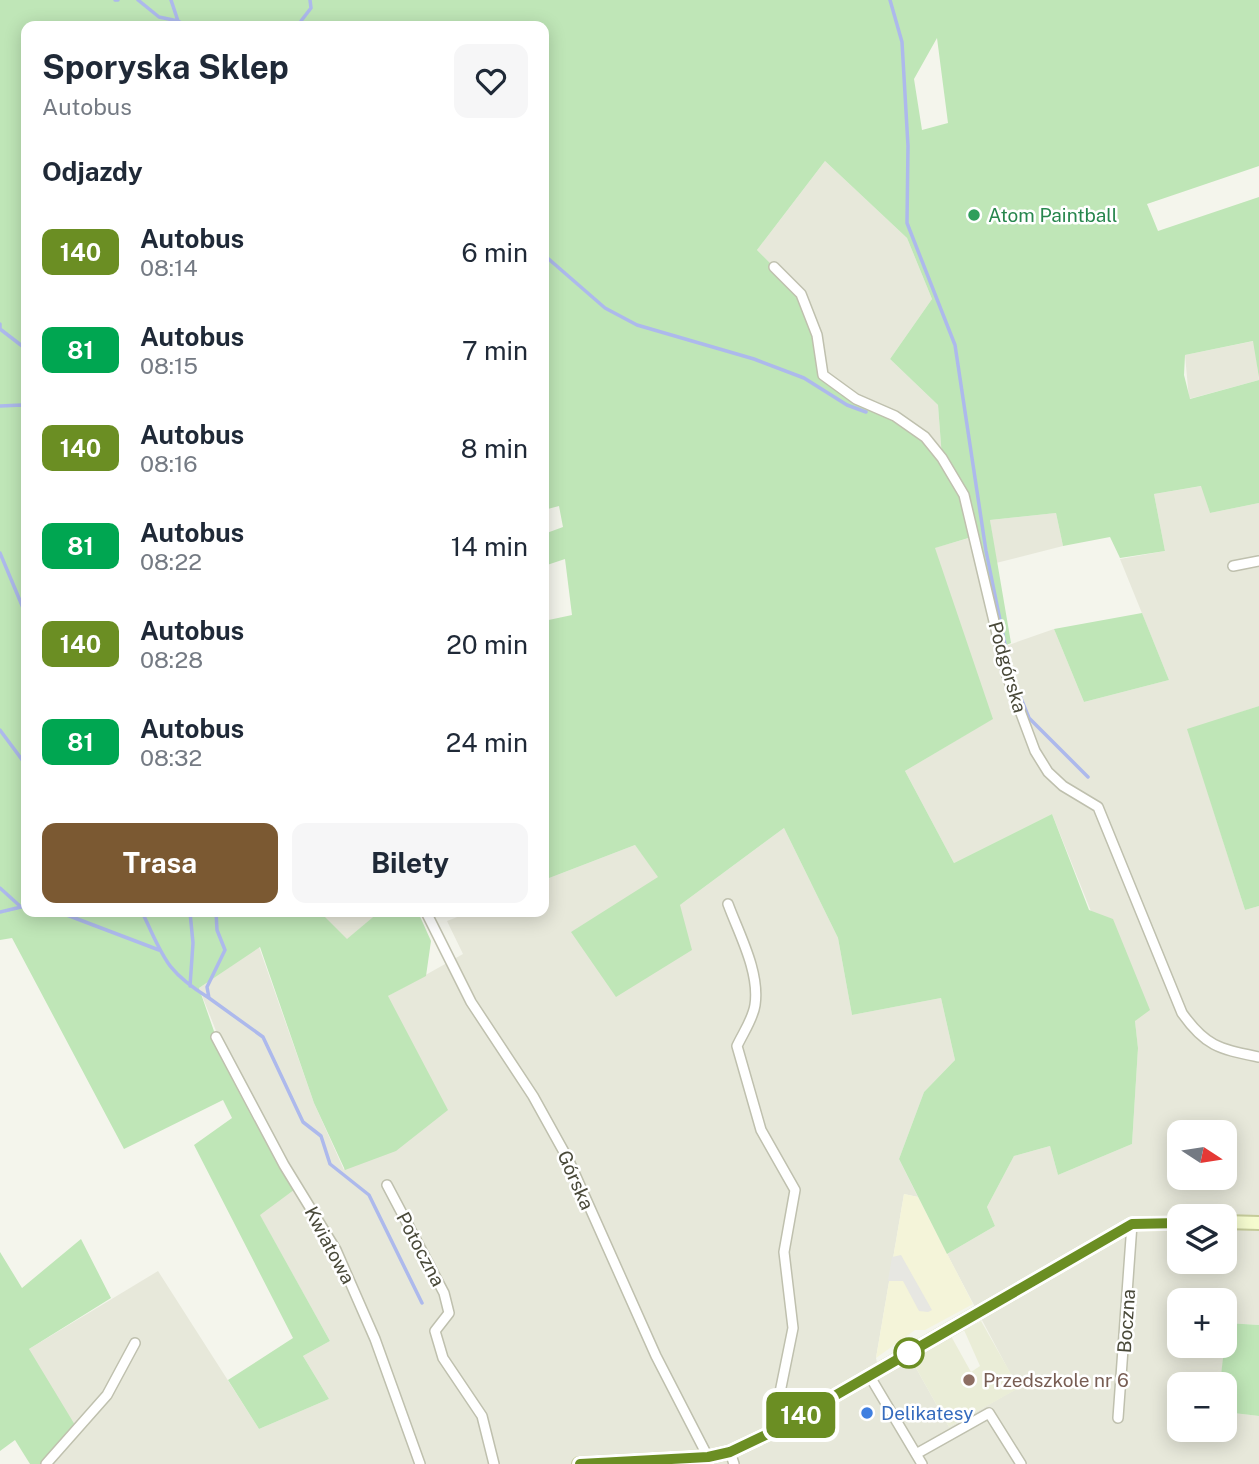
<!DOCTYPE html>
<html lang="pl">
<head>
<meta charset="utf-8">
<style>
	:root { --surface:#fff; --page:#f6f6f7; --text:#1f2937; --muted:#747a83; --accent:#7b5932 }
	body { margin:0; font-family:"Public Sans",sans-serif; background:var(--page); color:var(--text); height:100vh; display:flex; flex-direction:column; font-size:26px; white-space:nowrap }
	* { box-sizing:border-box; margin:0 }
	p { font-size:23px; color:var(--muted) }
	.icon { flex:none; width:38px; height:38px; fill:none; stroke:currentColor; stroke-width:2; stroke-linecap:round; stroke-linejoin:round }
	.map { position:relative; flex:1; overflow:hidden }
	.panel { position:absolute; left:21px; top:21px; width:528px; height:896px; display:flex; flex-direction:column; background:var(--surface); border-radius:14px; box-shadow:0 4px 18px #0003 }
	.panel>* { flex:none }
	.badge { padding:0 14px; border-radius:10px; font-size:24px; line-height:46px }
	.needle { width:46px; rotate:102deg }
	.controls { position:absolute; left:1167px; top:1120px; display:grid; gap:14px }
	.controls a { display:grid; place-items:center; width:70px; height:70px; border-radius:14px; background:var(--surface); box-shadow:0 4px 18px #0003; font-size:35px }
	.map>.badge { position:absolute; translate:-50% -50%; box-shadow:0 0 0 4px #fff }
	h2 { padding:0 21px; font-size:26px; line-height:63px }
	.round { display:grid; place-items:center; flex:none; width:74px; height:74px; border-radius:14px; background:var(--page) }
	.head { display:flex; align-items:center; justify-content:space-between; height:119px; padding:0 21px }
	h1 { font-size:33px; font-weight:700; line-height:52px }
	.cta { display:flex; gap:14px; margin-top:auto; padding:14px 21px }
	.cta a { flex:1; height:80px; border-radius:14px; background:var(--accent); color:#fff; font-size:28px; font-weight:700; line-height:80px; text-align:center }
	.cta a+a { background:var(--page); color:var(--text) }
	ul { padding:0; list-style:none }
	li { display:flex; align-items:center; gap:21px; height:98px; padding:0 21px }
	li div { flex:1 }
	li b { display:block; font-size:26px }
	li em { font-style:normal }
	li .badge { min-width:77px; font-weight:700; text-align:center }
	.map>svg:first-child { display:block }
</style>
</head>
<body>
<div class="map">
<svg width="1259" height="1464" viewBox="0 0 1259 1464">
	<rect width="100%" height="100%" fill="#f4f5ec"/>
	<path fill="#e7e8da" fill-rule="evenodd" d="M825,161L907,238L932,299L890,359L938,405L942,458L823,375L774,267L757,250Z
		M1254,341L1259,380L1189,399L1185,355Z
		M1202,486L1210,513L1259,503V706L1188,730L1245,910L1259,906V1325L1227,1323L1225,1341V1300H1180V1346H1225L1220,1384H1180V1430H1225V1412L1259,1416V1464H46L29,1349L158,1271L259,1429L329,1399L303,1356L330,1341L259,1214L297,1188L224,1051L199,988L259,947L314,1103L344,1170L388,996L463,954L447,921L470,912H544V880L635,845L680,905L784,828L838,938L852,1015L941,998L955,1060L924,1092L899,1159L918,1197L904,1194L876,1358L880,1376L911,1359L949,1427L1018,1388L947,1254L995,1226L987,1207L1014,1156L1050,1146L1058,1175L1132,1144L1138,1048L1135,1021L1052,814L954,863L905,771L992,719L934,548L976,536L1000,648L1054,629L1084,702L1169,680L1120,559L1165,551L1154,494ZM1180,1132H1225V1178H1180ZM1180,1216H1225V1262H1180Z
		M1056,513L1063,546L996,563L990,520Z
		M319,912H379L347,940Z"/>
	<path fill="#f4f4d9" d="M904,1194L918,1197L973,1304L925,1330H915L876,1358Z"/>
	<path fill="#eaedd7" d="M981,1321L1019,1388L949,1427L911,1359L951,1336L971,1372L980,1366L964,1330Z"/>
	<path fill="#bfe6b7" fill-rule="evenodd" d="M0,0H1259V166L1147,204L1158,231L1259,197V378L1253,341L1185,355L1184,375L1190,399L1259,380V503L1210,513L1201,486L1154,494L1165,551L1120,558L1110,537L1063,546L1056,513L990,520L1011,643L1000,648L975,536L935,548L993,719L905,771L954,863L1052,814L1089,910L1113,919L1150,1010L1135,1021L1138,1048L1132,1144L1058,1175L1050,1146L1014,1156L987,1207L995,1226L947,1254L899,1159L924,1092L955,1060L941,998L852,1015L838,938L784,828L680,905L692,950L616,997L571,932L658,877L635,845L544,880V621L572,615L565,559L544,566V534L563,527L559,506L544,510V26H26V912H320L347,939L379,912H418L431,941L426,976L388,996L448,1110L396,1151L345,1170L314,1103L260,947L199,988L216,1037L298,1187L260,1215L330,1341L303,1356L329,1399L259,1429L228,1380L293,1338L194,1145L232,1118L223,1100L124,1149L12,938L0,940ZM937,38L948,123L922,130L914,79ZM825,161L907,238L932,299L890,359L938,405L942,458L895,416L856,399L823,375L801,294L757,250Z
		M1142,613L1169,680L1084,702L1054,629Z
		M1259,706V906L1245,910L1187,729Z
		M81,1239L111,1298L29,1349L78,1430L46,1464H30L15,1440L0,1451V1252L22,1288Z
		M1227,1323L1259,1325V1416L1225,1412V1384H1220Z"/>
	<path fill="#e7e7e2" d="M901,1255L932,1310L928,1312L919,1311L903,1281H888L892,1257Z"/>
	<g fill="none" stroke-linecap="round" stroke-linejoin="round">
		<path stroke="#adb9ec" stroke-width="3.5" d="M115,0H118
			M138,0L159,17L178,21
			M171,0L178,21L187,26
			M890,0L902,42L908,146L907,223L955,345L986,551L1011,674L1029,718L1088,777
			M302,26L301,21L311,8L310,0
			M544,255L605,308L637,325L754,359L804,378L847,405L866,412
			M0,324V329L26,349
			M0,406L22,405L26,408
			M0,553L26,615
			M0,730L26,765
			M0,888L21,907L26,906
			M0,912L21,907
			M59,912L159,950
			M142,912C164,957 164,970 209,998
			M216,912L217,930L225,950L207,987L209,998L263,1037L303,1122L321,1136L330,1164L369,1195L422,1303
			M190,986L193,943L190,912"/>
		<g stroke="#bfc0ae" stroke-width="12">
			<path id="street" d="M774,267L801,294L817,335L823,375L856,399L895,416L925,437L942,458L964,495L1007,676L1035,751L1048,772L1063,786L1098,807L1182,1013C1206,1047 1220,1049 1259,1057
				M1233,566L1259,561
				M728,904C739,934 760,972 755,1005C753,1019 743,1033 737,1046L761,1130L795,1190L784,1252L793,1328L772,1432
				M426,912L471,1002L533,1096L569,1161L656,1356L708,1457L709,1464
				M216,1037L284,1165L336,1250L375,1339L420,1464
				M387,1185L444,1293L449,1313L435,1331L443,1358L482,1416L494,1464
				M869,1375L922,1464
				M1118,1418L1132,1224
				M730,1452L734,1464
				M916,1454L989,1413L1021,1464
				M46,1464L107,1395L135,1343"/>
		</g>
		<g stroke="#c5cb9a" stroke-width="16">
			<path id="secondary" d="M1225,1222L1259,1223
				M579,1464L708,1457L730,1452L772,1432L1132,1224L1180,1223"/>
		</g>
		<use href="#street" stroke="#fff" stroke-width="9"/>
		<use href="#secondary" stroke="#f5fbcf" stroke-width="12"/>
	</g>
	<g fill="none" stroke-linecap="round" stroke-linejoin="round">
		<g stroke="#fff" stroke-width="16">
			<path id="line" d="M580,1464L708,1457L730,1452L772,1432L1132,1224L1180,1223"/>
		</g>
		<use href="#line" stroke="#6b8e23" stroke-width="10"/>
	</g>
	<circle fill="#2e9e5b" stroke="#fff" stroke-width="2.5" cx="974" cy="215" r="7"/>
	<circle fill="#fff" stroke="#6b8e23" stroke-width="3.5" cx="909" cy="1353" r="14"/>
	<circle fill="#8d6e63" stroke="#fff" stroke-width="2.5" cx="969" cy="1380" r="7"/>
	<circle fill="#3f7fe0" stroke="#fff" stroke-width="2.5" cx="867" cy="1413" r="7"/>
	<g text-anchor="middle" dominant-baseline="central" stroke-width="5" stroke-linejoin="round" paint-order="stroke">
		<g font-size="19" fill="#27864d" stroke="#fff" text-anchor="start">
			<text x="988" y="215">Atom Paintball</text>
		</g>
		<g font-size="19" fill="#494939" stroke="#fff">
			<text transform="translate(1008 667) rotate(74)">Podgórska</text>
			<text transform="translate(576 1180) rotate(66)">Górska</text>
			<text transform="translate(330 1245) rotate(62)">Kwiatowa</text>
			<text transform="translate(421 1249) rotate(62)">Potoczna</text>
			<text transform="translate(1126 1321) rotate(-86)">Boczna</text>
		</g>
		<g font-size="19" fill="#785e54" stroke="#fff" text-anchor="start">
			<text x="983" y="1380">Przedszkole nr 6</text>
		</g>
		<g font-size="19" fill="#366cbe" stroke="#fff" text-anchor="start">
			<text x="881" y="1413">Delikatesy</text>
		</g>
	</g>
</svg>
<div class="controls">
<a><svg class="needle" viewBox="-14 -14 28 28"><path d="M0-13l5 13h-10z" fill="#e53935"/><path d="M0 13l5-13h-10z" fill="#747a83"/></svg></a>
<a><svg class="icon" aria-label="layers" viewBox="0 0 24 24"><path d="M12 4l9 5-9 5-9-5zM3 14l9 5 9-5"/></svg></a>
<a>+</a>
<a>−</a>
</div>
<b class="badge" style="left:801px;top:1415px;background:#6b8e23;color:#fff">140</b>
<section class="panel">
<div class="head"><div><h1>Sporyska Sklep</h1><p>Autobus</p></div><a class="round"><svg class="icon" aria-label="heart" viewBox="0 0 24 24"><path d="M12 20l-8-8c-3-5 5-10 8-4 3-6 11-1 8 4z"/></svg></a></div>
<h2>Odjazdy</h2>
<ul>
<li><span class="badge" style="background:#6b8e23;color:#fff">140</span><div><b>Autobus</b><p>08:14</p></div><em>6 min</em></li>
<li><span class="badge" style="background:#00a651;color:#fff">81</span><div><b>Autobus</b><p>08:15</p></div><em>7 min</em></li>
<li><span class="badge" style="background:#6b8e23;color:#fff">140</span><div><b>Autobus</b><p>08:16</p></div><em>8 min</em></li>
<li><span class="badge" style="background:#00a651;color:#fff">81</span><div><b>Autobus</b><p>08:22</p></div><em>14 min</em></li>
<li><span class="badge" style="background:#6b8e23;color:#fff">140</span><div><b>Autobus</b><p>08:28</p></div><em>20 min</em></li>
<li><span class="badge" style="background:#00a651;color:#fff">81</span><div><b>Autobus</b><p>08:32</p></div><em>24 min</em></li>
</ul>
<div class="cta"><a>Trasa</a><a>Bilety</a></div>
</section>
</div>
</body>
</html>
